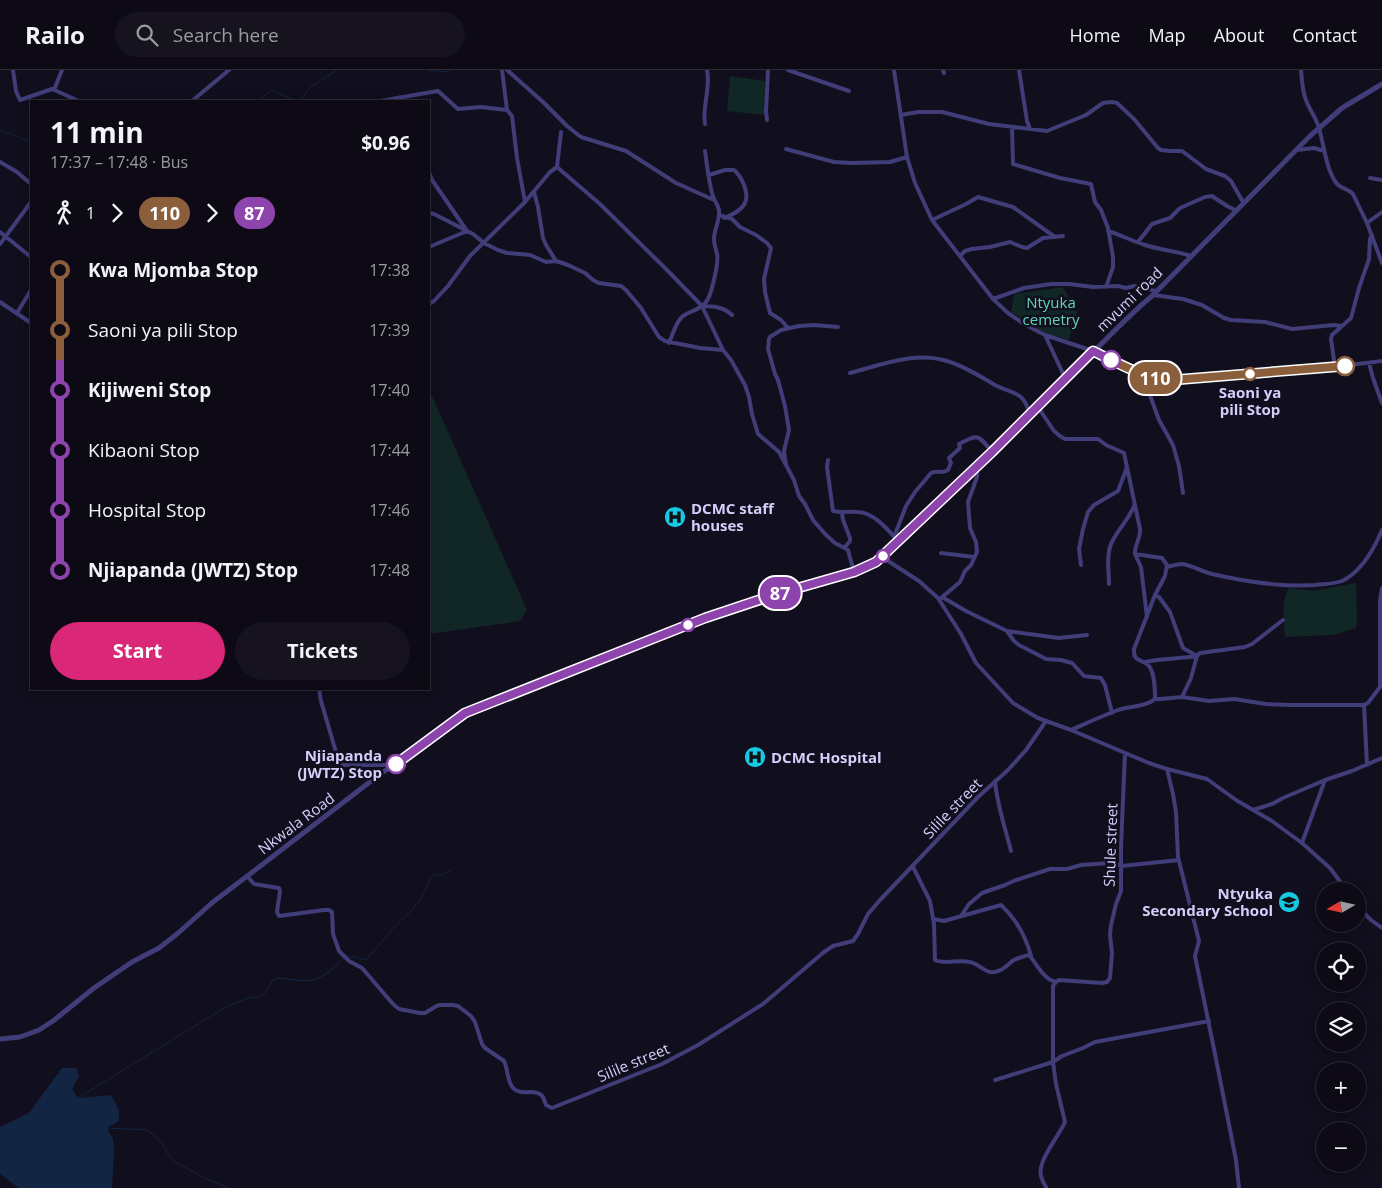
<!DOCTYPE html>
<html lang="en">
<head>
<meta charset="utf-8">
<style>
	:root { --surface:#0d0a16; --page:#16131f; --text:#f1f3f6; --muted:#9a9aa1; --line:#2d2b35; --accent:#db2777 }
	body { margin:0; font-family:"Open Sans",sans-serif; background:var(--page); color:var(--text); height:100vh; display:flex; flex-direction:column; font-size:19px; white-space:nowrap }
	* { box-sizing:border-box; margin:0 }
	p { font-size:16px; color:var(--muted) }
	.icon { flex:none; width:28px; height:28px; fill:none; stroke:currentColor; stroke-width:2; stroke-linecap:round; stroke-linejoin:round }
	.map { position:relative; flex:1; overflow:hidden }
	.details { position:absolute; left:30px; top:30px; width:400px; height:590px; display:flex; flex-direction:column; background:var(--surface); border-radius:0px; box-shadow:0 2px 12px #0003,0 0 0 1px var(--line) }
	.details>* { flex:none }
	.badge { padding:0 10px; border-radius:16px; font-size:18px; line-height:32px }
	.needle { width:32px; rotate:261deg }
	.buttons { position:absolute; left:1316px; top:812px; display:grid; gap:10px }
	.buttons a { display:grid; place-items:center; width:50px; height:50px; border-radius:50%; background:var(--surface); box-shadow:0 2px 12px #0003,0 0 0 1px var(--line); font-size:25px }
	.map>.badge { position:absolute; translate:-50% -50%; box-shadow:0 0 0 2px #fff }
	.legs { display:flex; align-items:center; gap:8px; height:55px; padding:0 20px; font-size:16px }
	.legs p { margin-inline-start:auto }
	.head { display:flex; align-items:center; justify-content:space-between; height:85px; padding:0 20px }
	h1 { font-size:28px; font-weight:700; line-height:38px }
	.cta { display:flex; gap:10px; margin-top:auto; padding:10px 20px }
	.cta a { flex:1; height:58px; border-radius:30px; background:var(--accent); color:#fff; font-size:20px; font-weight:700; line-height:58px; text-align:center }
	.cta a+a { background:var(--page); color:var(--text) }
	ul { padding:0 20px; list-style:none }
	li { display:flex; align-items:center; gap:18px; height:60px; font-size:19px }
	li i { display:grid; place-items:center; width:8px; height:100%; margin:0 6px; background:currentColor }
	li i::after { content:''; width:12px; height:12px; margin:-6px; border:4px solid; border-radius:50%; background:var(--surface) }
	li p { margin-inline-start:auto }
	li:first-child i { background:linear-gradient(#0000 50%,currentColor 0) }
	li:last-child i { background:linear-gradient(currentColor 50%,#0000 0) }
	header { display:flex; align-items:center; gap:30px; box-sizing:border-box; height:70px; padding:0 25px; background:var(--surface); border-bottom:1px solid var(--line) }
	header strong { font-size:24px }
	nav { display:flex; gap:28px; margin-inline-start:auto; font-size:18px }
	.search { width:350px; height:45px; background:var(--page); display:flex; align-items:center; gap:12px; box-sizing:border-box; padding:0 18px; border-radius:28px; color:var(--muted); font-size:19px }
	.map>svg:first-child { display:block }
</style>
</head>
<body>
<header>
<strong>Railo</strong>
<div class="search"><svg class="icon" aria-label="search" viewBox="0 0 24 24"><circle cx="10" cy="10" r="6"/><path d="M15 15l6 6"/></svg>Search here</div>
<nav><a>Home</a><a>Map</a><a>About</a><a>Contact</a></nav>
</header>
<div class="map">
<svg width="1382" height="1118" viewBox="0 0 1382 1118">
	<rect width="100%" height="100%" fill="#110e1d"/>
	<path fill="#112726" d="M730,6L765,11L764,45L727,41Z
		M1063,217L1077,242L1069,270L1045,263L1011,242L1014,224Z
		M429,319L527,540L520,551L429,564Z
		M1356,513L1357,549L1356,558L1333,565L1285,567C1284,551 1281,532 1289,518L1314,521Z"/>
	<path fill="#122542" d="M62,998H76L79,1006L72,1019L78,1028L111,1025L119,1040V1051L107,1058L113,1069L114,1084L112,1118H19L0,1104V1057L29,1043Z"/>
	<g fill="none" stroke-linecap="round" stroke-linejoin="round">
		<path stroke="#122542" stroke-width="1" d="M428,0L446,2L450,0
			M258,31L271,20L296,31
			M299,31L312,16L337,0
			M0,60L26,70L31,74
			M78,1028L224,938L248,928L261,926L266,922L273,910L277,908C287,908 301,912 311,910C324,908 336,897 344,887H355L366,890L396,855L410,842L421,829L430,809L434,805H440L452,800
			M107,1058L148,1060L164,1076L167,1083L175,1092L201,1106L228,1118"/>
		<path stroke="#403d78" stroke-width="4" d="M13,0L16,21L20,30L52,19L79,31
			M502,0L507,40L512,46L517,88L525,132
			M507,0L543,32L567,56L581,67L626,81L676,113L714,130
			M788,0L849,21
			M894,0L907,87L915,113L932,150L993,229L1008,243L1024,254L1045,265L1093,281L1132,300L1157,309L1173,310L1214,307L1325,298L1382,291
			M943,0L944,3
			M1019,0L1027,51L1030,59
			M1301,0C1302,9 1302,18 1305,27C1308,38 1316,47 1319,58C1324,75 1326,100 1337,114C1342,119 1349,119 1353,124L1367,153L1382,193
			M54,20L62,0
			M397,28L438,21L458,39L481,37L507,40
			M192,31L229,0
			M381,31L397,28L398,31
			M901,45L918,42H942L989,54L1047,61L1086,45L1103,33L1112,32L1117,33L1134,49L1158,78L1161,80L1170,81H1182L1206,99L1225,106L1231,111L1243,132
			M767,50L766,42L768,0
			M705,54C702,36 711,18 707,0
			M1012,57L1013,94L1060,108L1091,114L1095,132L1101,140L1108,158L1113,187V197L1106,217
			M561,62L557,97L600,134L668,201L702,236L723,280
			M786,79L834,92L852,93L890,92L907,87
			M1297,80L1314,78L1324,81
			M0,92L17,102L31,114
			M429,102L432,110L467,161L429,177
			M709,105L725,100H734C741,106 748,120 746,130C744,139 732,145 724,148
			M1370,108L1382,110
			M534,122L538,137L543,168L546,175L556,191
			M429,143L434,144L473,164L484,173L498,180L507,183L530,185L546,192L556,191L568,195L585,203L593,210L599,213L621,216L626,220L641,238L659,267L665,271L700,278L723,280L731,290L745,315L749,327L752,344L758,364L779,382L786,395
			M719,145L732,149L740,157L756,165L767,173L771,178L764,209L765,222L770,243L781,250L788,258
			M932,150L966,134L978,127L1013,137L1055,167
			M1367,153L1382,142
			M1108,161C1121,165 1132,171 1145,175C1160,180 1176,181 1191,186
			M0,162L31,187
			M1138,172L1152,154L1170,148L1180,138L1205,127L1212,126L1227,136L1235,140
			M0,174L31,132
			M960,186L965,181L972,179L990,177L1010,172L1022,177L1027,178L1043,168L1063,166
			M1153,225L1183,229L1202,235L1224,248L1231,250L1265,252L1292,259L1334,255L1342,256
			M993,229L1024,218L1051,214H1069L1093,217L1118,216L1126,218L1134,216L1156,221
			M0,232L31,253
			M429,234L434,231L448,216L470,186L525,132L550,102L557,97
			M702,236C713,236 724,237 732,245
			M17,243L31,220
			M838,257L814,255L799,256L781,260L770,267L769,269L768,279L775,304L778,310L785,336L789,360L784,381L786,395L794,410L799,426L805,434L813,450L825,464L835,473L848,480L854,502
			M1045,265L1066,310
			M669,273C673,264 676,251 683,246C692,240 703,239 708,229C712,221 719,192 717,184C716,179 714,175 714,169C714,159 720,151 719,140C718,135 716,133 714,129C709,117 707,94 705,81
			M1369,293L1373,308L1382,333
			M1335,297L1331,269L1332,265L1351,248L1359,218L1369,189L1370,169L1372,165
			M850,303C881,295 915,281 947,291C964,296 980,306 995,315C1014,325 1024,320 1030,346
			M1139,304L1148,320L1159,350L1173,375L1179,396L1183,423
			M1038,337L1054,361L1060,366L1065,369H1098L1106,375L1124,383L1140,459C1141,469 1134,475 1135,484L1162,488L1167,495L1165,506L1155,525L1134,579C1133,593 1142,588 1149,596C1155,604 1155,619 1155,629C1146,637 1130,636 1118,640C1102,646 1087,653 1071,660
			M828,390L827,397L833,441C842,443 849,441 857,442C874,442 888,460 898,471
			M842,443L843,450L850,468V471L845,477
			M894,467L906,436L915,422L931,403C936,400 943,404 948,400L951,393L949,388L960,378L959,374C978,364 978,364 992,382
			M941,483L974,487
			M1135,484L1141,497L1147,547
			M882,487L919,511L938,528L961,564L976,593L1013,633L1038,648L1071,660L1149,693L1167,699L1207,709L1236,730L1272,751L1302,773L1330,798L1347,821
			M1081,495L1079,479L1083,459L1088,442L1094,435L1118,421L1127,397
			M1167,497C1172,496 1177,494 1182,494C1192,495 1202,502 1212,504C1246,512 1280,517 1315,515C1324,514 1334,514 1342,511C1361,502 1374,479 1382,460
			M1109,514C1109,502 1106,486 1111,474C1117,460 1128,451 1134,436
			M1155,525L1159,527L1170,542L1183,578L1197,586
			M942,527L966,541L1007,561L1059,568L1087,565
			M941,528L960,512L965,501L971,495L977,482L976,472L970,458L968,432L977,407V397
			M1007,561L1014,571L1019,575L1046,589L1061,590L1072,593L1084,606L1101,608L1105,615L1112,643
			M1145,592C1162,588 1179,589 1197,586
			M319,619L321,631L338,689L343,695H393
			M1182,627L1191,608L1197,586L1200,583L1245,577L1252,574L1283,550
			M1155,629H1161L1182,627L1209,631L1234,629L1266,634L1289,635H1364L1368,633L1380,617V531L1382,518
			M1364,635L1367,695
			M1167,699L1173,724L1176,742L1178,787L1199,871L1195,886L1215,984L1236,1090L1239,1118
			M995,711C997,735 1005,757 1011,781
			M1253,740L1272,734L1283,728L1325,710L1352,701L1382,688
			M1302,773L1325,710
			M913,797L930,831L934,854L935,890C945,895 959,889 970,892C980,894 987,906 998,901C1005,899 1009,893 1014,890C1019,888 1024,886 1029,885C1037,894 1043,909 1056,912
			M247,806L254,814L279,818L280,821L277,842L279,846L324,840H329L332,842L333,864L339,881L349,891L362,898L393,934L399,939L420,943H425L435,937L439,935H453L458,936L471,946L475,952L482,974L485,978L504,991C508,999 507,1011 513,1018C521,1027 536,1017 543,1027C544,1030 545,1032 546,1035L552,1038L662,994L698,975L763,934L824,882L833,876L853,871L858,864L868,844L880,830L978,727L1008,700L1026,680L1046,651
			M1358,837L1371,850L1382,858
			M961,846L969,834L982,823L1005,815L1016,810L1050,799H1067L1081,795L1110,793L1122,796L1179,790
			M933,849L944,851L1001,835C1015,848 1026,867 1031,886
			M995,1010L1053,992L1062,986L1083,978L1095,972L1209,951
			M1046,1117C1044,1114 1042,1110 1041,1106C1037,1091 1059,1066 1065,1052L1056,1014L1053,992V916L1056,912L1059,910L1102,913L1107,912L1110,908L1112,883L1110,865L1111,855L1116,834L1121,821V777L1125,683"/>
		<path stroke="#403d78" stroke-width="5" d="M0,969L20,967L39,960L53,951L94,918L132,892L159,878L177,864L213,832L263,794L375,708L465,643L705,548L777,524L854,502L876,492C941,434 1004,372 1066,310C1095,281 1122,251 1153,225L1310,66L1342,38L1382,14"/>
	</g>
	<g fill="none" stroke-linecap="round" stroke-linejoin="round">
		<g stroke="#fff" stroke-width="11">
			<path id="line-1" d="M1111,290C1132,300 1148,309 1173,310L1345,296"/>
		</g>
		<g stroke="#fff" stroke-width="11">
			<path id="line-2" d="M396,694L465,643L705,548L777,524L854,502L876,492L992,382L1093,281L1111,290"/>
		</g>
		<use href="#line-1" stroke="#8b5e3c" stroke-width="8"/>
		<use href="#line-2" stroke="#8e44ad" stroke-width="8"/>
	</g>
	<defs>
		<g id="hospital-disc" transform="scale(1.125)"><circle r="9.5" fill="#14c9e1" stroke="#110e1d"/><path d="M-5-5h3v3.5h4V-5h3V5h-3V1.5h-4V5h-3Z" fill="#111"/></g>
		<g id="school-disc" transform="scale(1.125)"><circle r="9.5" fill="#14c9e1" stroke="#110e1d"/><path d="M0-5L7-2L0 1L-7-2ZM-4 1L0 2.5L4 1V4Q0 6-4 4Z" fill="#111"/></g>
	</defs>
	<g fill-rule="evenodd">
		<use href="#hospital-disc" x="675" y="447"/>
		<use href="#hospital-disc" x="755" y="687"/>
		<use href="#school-disc" x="1289" y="832"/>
	</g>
	<g fill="#fff" stroke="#8e44ad" stroke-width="2.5">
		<circle cx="1111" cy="290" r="9"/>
		<circle cx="883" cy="486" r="6"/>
		<circle cx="688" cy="555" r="6"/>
		<circle cx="396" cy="694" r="9"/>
	</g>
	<g fill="#fff" stroke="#8b5e3c" stroke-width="2.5">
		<circle cx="1345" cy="296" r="9"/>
		<circle cx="1250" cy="304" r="6"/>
	</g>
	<g text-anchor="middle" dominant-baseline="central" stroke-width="5" stroke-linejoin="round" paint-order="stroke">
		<g font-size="15" fill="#d4cefb" stroke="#110e1d">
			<text transform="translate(1129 229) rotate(-44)">mvumi road</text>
			<text transform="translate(952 738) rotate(-46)">Silile street</text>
			<text transform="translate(296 753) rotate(-37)">Nkwala Road</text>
			<text transform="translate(1110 775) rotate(-88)">Shule street</text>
			<text transform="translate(633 992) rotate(-23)">Silile street</text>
		</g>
		<g font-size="15" fill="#62d3b8" stroke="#110e1d">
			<text x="1051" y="232">Ntyuka<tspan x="1051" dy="17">cemetry</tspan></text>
		</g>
		<g font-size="15" font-weight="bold" fill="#d4cefb" stroke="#110e1d">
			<text x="1250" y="322">Saoni ya<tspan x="1250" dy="17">pili Stop</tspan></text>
			<text x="382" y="685" text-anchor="end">Njiapanda<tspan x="382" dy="17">(JWTZ) Stop</tspan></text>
		</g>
		<g font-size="15" font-weight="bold" fill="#d4cefb" stroke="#110e1d" text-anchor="start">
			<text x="691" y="438">DCMC staff<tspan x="691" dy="17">houses</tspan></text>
			<text x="771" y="687">DCMC Hospital</text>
			<text x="1273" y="823" text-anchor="end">Ntyuka<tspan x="1273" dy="17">Secondary School</tspan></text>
		</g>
	</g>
</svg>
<div class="buttons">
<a><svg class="needle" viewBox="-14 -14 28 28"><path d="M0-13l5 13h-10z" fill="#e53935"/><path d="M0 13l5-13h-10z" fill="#9a9aa1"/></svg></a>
<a><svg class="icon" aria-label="locate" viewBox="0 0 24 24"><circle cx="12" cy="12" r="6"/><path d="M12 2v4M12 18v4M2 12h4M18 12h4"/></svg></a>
<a><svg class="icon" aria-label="layers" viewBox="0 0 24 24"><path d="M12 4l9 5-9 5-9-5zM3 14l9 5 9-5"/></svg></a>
<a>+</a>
<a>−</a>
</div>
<b class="badge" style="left:1155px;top:308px;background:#8b5e3c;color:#fff">110</b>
<b class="badge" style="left:780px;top:523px;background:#8e44ad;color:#fff">87</b>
<section class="details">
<div class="head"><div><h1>11 min</h1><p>17:37 – 17:48 · Bus</p></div><b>$0.96</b></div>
<div class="legs"><svg class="icon" aria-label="walk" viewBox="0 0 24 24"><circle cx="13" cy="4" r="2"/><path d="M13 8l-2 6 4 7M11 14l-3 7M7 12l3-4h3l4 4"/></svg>1<svg class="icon" aria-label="forward" viewBox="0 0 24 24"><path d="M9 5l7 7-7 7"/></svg><b class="badge" style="background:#8b5e3c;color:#fff">110</b><svg class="icon" aria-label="forward" viewBox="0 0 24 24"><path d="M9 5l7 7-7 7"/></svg><b class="badge" style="background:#8e44ad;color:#fff">87</b></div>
<ul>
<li><i style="color:#8b5e3c"></i><b>Kwa Mjomba Stop</b><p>17:38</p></li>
<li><i style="color:#8b5e3c"></i><span>Saoni ya pili Stop</span><p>17:39</p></li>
<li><i style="color:#8e44ad"></i><b>Kijiweni Stop</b><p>17:40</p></li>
<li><i style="color:#8e44ad"></i><span>Kibaoni Stop</span><p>17:44</p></li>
<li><i style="color:#8e44ad"></i><span>Hospital Stop</span><p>17:46</p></li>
<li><i style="color:#8e44ad"></i><b>Njiapanda (JWTZ) Stop</b><p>17:48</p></li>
</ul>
<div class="cta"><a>Start</a><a>Tickets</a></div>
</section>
</div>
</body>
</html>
